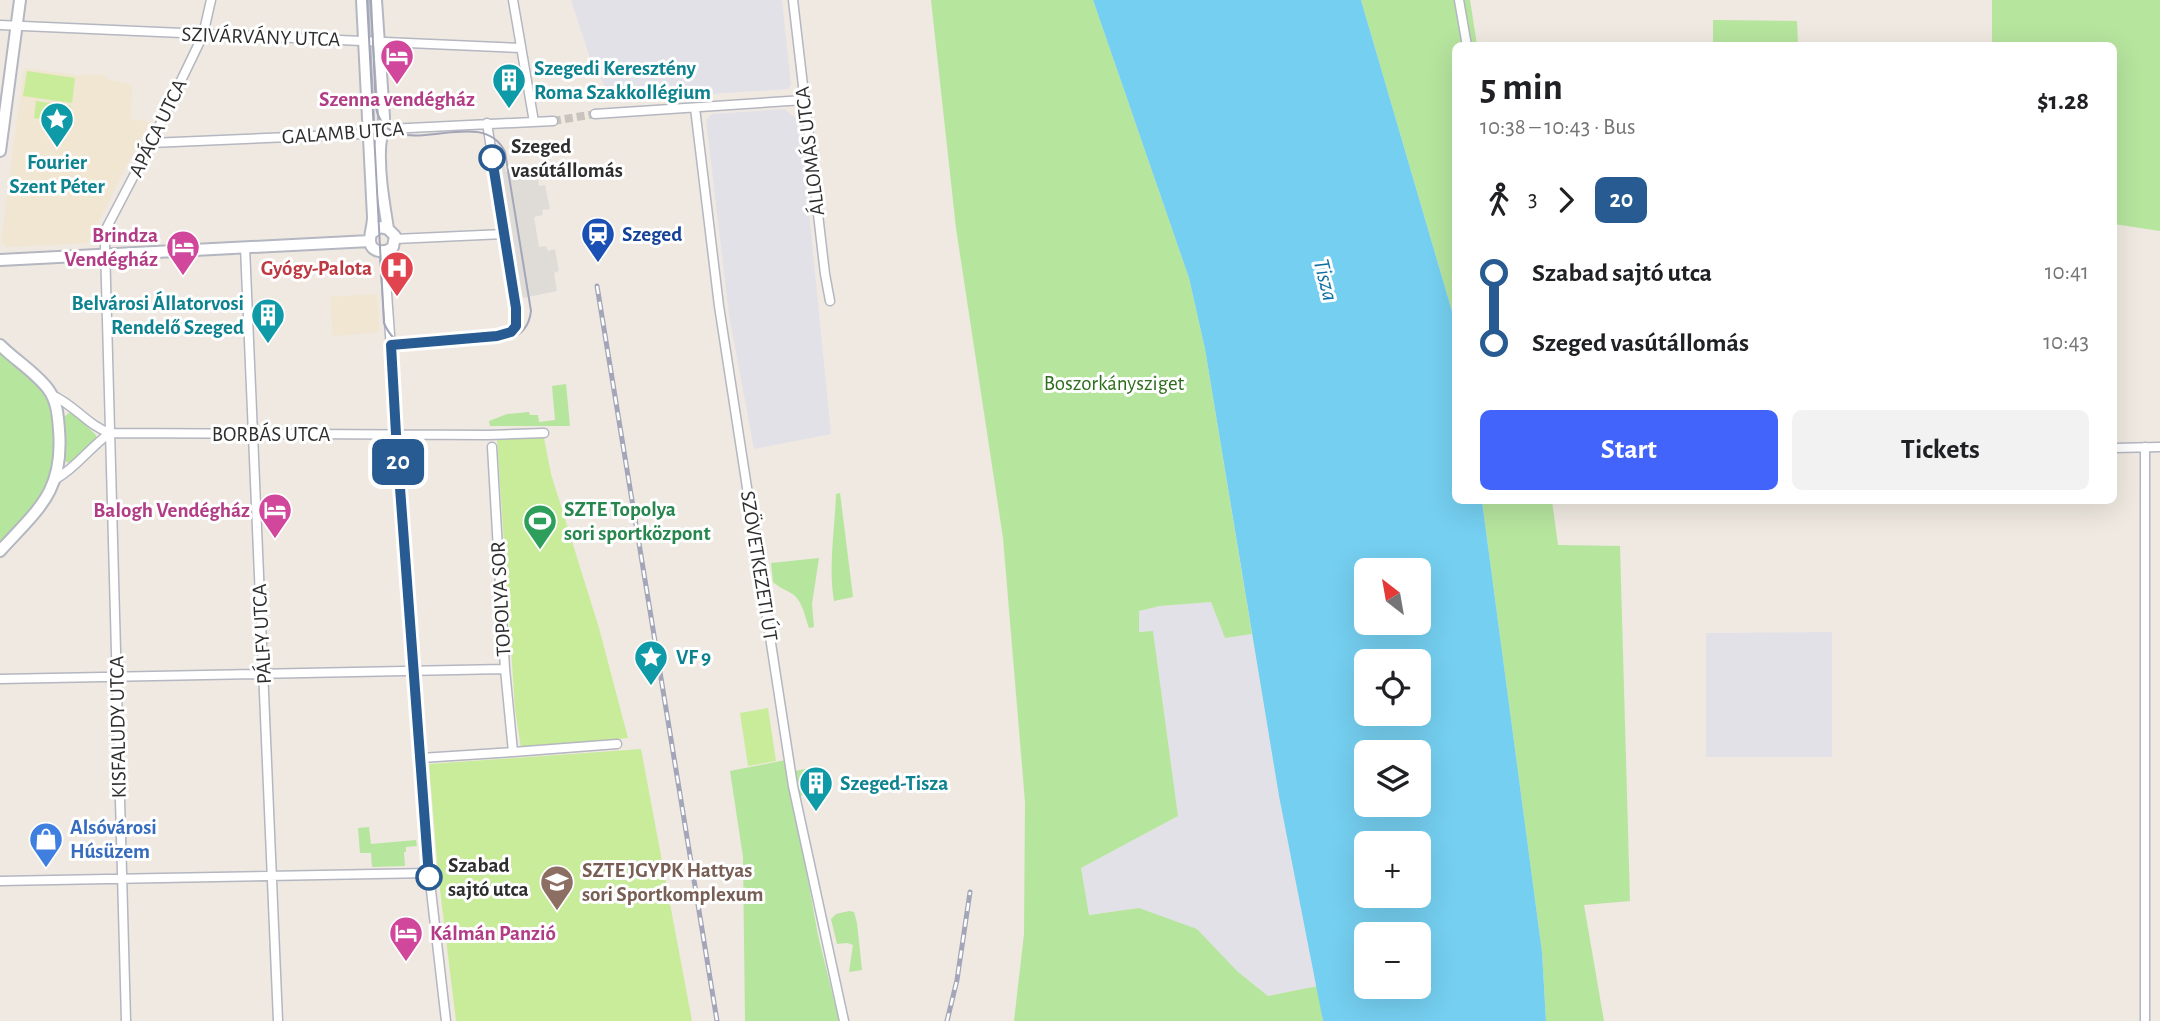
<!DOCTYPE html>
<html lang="en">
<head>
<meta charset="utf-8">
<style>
	:root { --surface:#fff; --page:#f2f2f2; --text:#202124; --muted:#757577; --accent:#4264fb }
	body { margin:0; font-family:"Alegreya Sans",sans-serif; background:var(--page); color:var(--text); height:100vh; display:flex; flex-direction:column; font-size:26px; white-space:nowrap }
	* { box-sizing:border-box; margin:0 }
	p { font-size:23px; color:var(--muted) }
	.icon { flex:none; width:38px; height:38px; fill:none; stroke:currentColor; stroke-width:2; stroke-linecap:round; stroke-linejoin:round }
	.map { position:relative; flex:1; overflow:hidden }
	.details { position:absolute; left:1452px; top:42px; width:665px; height:462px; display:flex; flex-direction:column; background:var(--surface); border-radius:10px; box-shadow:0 7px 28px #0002 }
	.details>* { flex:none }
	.badge { padding:0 14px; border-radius:10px; font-size:24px; line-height:46px }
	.needle { width:46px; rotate:329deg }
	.fabs { position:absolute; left:1354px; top:558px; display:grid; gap:14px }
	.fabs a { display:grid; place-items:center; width:77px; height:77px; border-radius:10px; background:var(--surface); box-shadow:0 7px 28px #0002; font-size:35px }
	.map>.badge { position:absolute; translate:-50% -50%; box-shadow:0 0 0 4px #fff }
	.legs { display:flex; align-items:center; gap:10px; height:77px; padding:0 28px; font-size:23px }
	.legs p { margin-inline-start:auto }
	.head { display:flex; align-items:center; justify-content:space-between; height:119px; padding:0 28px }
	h1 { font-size:38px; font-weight:600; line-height:52px }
	.action { display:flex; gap:14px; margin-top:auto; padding:14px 28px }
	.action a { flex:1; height:80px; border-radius:10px; background:var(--accent); color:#fff; font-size:28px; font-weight:600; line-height:80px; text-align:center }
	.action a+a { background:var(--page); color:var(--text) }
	ul { padding:0 28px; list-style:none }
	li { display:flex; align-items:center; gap:24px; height:70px; font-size:26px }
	li i { display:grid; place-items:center; width:10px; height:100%; margin:0 9px; background:currentColor }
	li i::after { content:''; width:18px; height:18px; margin:-9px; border:5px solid; border-radius:50%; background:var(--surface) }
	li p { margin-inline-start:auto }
	li:first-child i { background:linear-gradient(#0000 50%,currentColor 0) }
	li:last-child i { background:linear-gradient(currentColor 50%,#0000 0) }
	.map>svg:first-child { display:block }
</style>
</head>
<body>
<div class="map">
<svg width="2160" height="1021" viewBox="0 0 2160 1021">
	<rect width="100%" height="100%" fill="#efe9e1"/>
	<path fill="#e3e1e8" d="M571,0H782L791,85L788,89L616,100L609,95L590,58Z
		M784,109L800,121L831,434L754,449L729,315L706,120L712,114Z
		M1211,602L1225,638L1252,634L1279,796L1318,986L1268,996L1237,971L1139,908L1089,915L1081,868L1178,816L1153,631L1139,632V611L1160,606Z
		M1832,632V757H1706V633Z"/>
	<path fill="#f0e6d1" d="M24,68L77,75H106L107,79L132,85L131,119L150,122L138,143L88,243L6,247L1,242Z
		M377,294L379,332L333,336L330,297Z"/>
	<path fill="#b6e59e" d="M931,0H1093L1189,278L1205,349L1252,634L1225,638L1211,602L1160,606L1139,611V632L1153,631L1178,816L1081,868L1089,915L1139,908L1197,929L1237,971L1268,996L1318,986L1323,1021H1014L1024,934L1025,802L1003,538L956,228Z
		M1361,0H1470L1477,45L1456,46V325Z
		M1992,0H2160V231L2114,224V46L1992,45Z
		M1713,20L1797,21L1798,45H1713Z
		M0,345L52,395L56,479L0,551Z
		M566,384L570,426H490L489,421L507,414L529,412L530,415H538L539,422L555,420L552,386Z
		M69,413H73L96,435V438L71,464L65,461L64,417Z
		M840,493L853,597L834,601C828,566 835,529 836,494Z
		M1482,501H1552L1558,545L1620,546L1630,901L1584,905L1604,1021H1546L1542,952Z
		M819,558L812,604L814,627L809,628C805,617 803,603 794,595C787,590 779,588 773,582L771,563Z
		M786,760L818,935L839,1021H745L743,857L730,771Z
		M821,766L827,790L799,796L795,771Z
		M369,827L371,844L416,840L417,846L406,847V852H404L405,866L372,867L371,853H360L358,828Z
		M849,911L854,912L857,923L862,970L849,972L853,945L847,943L837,944L831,919L836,914Z"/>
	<path fill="#c9ec9a" d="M27,71L75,78L72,103L23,96Z
		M36,101L71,106L69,123L34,118Z
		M544,438L551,474L599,628L628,738L521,748L515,709L497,439Z
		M768,708L776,761L748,766L740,713Z
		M641,749L692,1021H456L438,873L429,764Z"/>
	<path fill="#dfdcd8" d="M492,142L498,144L501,149L506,172L536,166L539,186L545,185L550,209L542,210L543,215L534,217L539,247L546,246L548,251L555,249L559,271L554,273L557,291L518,299Z"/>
	<path fill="#75cff0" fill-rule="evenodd" d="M1093,0H1361L1456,325V500L1482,501L1542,952L1546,1021H1323L1279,796L1205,349L1189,278ZM1367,570H1419V623H1367ZM1367,662H1419V714H1367ZM1367,752H1419V805H1367ZM1367,844H1419V896H1367ZM1367,934H1419V987H1367Z"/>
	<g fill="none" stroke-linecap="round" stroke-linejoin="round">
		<path stroke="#c8c4bd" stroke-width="8" stroke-dasharray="8 4" stroke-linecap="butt" d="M553,121L595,114"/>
		<g stroke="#b4b7c1" stroke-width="11">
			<path id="street" d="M513,0L534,122
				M793,0L825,274L830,301
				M1459,0L1467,46
				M0,25L521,48
				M695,108L719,306L793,786L844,1021
				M595,114L804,100
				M151,143L361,134L389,129L553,121
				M395,239L504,234
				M245,247L278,1021
				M384,252L429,873L446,1021
				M391,345L497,336L511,332L516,326V308L487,123
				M52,395C76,406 87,425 110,433L488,435L544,433
				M2145,447V1021
				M2114,448L2160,447
				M56,479C77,467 90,447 110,433
				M0,679L505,669
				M513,752L617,744
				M421,758L513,752L505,669L492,447
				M0,881L429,873
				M126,1021L105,246L107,227L151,143L203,35L211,0"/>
		</g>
		<g stroke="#b4b7c1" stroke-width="14">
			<path id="secondary" d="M362,0L373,217C373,225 370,233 370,241C371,254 386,253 393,247L395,236L388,229L380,227L372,233
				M376,0L384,117C384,128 380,139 380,150C379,176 384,203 388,229
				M0,151L20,0
				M0,260L370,241
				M0,345C15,360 35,372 48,389C57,401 58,416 59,430C64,492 38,509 0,551"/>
		</g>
		<use href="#street" stroke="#fff" stroke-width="8"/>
		<use href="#secondary" stroke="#fff" stroke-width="10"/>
		<path stroke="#a3a6b8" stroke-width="2" d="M367,0L384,323C389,335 396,343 409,347L502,341C519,338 529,328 531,311L505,152C481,100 390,170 376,108L371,0"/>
		<g stroke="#a3a6b8" stroke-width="5">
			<path id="rail" d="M597,286L717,1021
				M947,1021L957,980L970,892"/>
		</g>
		<use href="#rail" stroke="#fff" stroke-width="2.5" stroke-dasharray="8" stroke-linecap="butt"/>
	</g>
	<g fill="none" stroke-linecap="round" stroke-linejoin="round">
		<g stroke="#fff" stroke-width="16">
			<path id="line-1" d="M429,877L396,434L391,345L497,336L511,332L516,326V308L492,158"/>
		</g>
		<use href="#line-1" stroke="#275b91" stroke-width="10"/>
	</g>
	<defs>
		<g id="hotel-pin" transform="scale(1.75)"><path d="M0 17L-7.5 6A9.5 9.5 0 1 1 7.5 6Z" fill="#d1479c" stroke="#fff"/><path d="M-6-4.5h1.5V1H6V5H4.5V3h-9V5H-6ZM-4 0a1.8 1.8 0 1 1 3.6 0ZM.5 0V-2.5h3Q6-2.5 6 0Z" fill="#fff"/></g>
		<g id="building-pin" transform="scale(1.75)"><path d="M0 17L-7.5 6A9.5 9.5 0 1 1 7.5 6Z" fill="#0f9aa8" stroke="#fff"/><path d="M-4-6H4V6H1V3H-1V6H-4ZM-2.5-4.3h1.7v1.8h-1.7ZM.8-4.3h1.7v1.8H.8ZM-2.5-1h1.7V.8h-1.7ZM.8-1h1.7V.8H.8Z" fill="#fff"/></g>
		<g id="sight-pin" transform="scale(1.75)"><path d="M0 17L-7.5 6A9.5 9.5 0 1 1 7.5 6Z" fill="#0f9aa8" stroke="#fff"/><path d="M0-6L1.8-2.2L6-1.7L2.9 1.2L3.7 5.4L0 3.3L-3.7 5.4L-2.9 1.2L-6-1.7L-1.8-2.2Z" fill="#fff"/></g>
		<g id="station-pin" transform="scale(1.75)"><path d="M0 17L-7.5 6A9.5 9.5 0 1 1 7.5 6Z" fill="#1a4fb4" stroke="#fff"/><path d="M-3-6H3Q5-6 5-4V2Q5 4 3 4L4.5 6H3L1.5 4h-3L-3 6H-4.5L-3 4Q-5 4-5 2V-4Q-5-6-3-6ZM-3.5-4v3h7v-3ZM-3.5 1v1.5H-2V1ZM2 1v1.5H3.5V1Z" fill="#fff"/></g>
		<g id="hospital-pin" transform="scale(1.75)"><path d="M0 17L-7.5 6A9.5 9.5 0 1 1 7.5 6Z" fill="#e0444e" stroke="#fff"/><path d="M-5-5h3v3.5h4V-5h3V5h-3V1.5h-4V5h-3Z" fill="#fff"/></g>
		<g id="stadium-pin" transform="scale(1.75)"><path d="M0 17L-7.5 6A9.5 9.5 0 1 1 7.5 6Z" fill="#2e9e5b" stroke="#fff"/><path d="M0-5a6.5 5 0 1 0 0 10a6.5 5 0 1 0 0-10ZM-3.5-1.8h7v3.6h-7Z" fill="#fff"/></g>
		<g id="shop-pin" transform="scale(1.75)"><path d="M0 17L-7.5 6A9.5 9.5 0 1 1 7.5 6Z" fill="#3f7fe0" stroke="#fff"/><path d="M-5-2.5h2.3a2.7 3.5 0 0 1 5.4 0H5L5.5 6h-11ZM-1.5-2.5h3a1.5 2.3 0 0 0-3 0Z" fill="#fff"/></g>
		<g id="university-pin" transform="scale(1.75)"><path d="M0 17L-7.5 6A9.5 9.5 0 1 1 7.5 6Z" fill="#8d6e63" stroke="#fff"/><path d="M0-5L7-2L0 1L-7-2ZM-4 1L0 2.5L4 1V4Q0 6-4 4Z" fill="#fff"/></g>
	</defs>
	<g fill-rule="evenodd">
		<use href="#hotel-pin" x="397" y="56"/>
		<use href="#building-pin" x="509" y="80"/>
		<use href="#sight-pin" x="57" y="119"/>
		<use href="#station-pin" x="598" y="234"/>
		<use href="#hotel-pin" x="183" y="247"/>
		<use href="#hospital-pin" x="397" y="268"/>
		<use href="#building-pin" x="268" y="315"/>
		<use href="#hotel-pin" x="275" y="510"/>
		<use href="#stadium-pin" x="540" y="521"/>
		<use href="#sight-pin" x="651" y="657"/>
		<use href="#building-pin" x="816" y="783"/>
		<use href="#shop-pin" x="46" y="839"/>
		<use href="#university-pin" x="557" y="882"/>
		<use href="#hotel-pin" x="406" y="933"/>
	</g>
	<g fill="#fff" stroke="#275b91" stroke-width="3.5">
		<circle cx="492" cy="158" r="12"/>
		<circle cx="429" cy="877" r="12"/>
	</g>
	<g text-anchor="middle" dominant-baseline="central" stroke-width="6" stroke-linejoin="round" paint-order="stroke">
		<g font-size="21" fill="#2e2e2e" stroke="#fff">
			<text transform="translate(261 37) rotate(2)">SZIVÁRVÁNY UTCA</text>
			<text transform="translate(158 128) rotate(-64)">APÁCA UTCA</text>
			<text transform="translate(343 133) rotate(-4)">GALAMB UTCA</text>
			<text transform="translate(810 151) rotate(-97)">ÁLLOMÁS UTCA</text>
			<text x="271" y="434">BORBÁS UTCA</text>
			<text transform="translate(759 566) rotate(81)">SZÖVETKEZETI ÚT</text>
			<text transform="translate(501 599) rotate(-93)">TOPOLYA SOR</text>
			<text transform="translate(262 634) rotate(-93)">PÁLFY UTCA</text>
			<text transform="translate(118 727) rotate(-91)">KISFALUDY UTCA</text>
		</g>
		<g font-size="21" font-weight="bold" fill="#0d838f" stroke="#fff" text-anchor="start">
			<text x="534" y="68">Szegedi Keresztény<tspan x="534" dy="24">Roma Szakkollégium</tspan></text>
			<text x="57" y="162" text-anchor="middle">Fourier<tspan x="57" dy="24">Szent Péter</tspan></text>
			<text x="244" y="303" text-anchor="end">Belvárosi Állatorvosi<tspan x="244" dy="24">Rendelő Szeged</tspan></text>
			<text x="676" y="657">VF 9</text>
			<text x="840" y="783">Szeged-Tisza</text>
		</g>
		<g font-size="21" font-weight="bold" fill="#b23c85" stroke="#fff" text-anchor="end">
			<text x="397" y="99" text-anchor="middle">Szenna vendégház</text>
			<text x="158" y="235">Brindza<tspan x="158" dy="24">Vendégház</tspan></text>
			<text x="250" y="510">Balogh Vendégház</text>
			<text x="430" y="933" text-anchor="start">Kálmán Panzió</text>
		</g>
		<g font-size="21" font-weight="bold" fill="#2e2e2e" stroke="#fff" text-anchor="start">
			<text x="511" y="146">Szeged<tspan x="511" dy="24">vasútállomás</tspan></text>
			<text x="448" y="865">Szabad<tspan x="448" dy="24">sajtó utca</tspan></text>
		</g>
		<g font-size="21" font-weight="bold" fill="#164399" stroke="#fff" text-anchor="start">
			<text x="622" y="234">Szeged</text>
		</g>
		<g font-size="21" font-weight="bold" fill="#be3a42" stroke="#fff" text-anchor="end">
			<text x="372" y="268">Gyógy-Palota</text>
		</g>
		<g font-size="21" fill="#2c6e1b" stroke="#fff">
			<text x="1114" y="383">Boszorkánysziget</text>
		</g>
		<g font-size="21" font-weight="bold" fill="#27864d" stroke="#fff" text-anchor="start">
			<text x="564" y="509">SZTE Topolya<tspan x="564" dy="24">sori sportközpont</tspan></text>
		</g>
		<g font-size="21" font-weight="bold" fill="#366cbe" stroke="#fff" text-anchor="start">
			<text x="70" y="827">Alsóvárosi<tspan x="70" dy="24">Húsüzem</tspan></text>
		</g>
		<g font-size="21" font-weight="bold" fill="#785e54" stroke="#fff" text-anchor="start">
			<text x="582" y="870">SZTE JGYPK Hattyas<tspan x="582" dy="24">sori Sportkomplexum</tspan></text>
		</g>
		<g font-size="23" font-style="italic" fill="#0d6fa3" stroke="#fff">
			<text transform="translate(1325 280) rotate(76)">Tisza</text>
		</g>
	</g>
</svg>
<div class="fabs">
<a><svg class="needle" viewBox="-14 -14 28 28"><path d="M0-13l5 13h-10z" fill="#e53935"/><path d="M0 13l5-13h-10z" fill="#757577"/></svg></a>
<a><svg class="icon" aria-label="locate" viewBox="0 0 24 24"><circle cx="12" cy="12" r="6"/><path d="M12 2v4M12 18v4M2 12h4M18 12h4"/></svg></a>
<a><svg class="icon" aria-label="layers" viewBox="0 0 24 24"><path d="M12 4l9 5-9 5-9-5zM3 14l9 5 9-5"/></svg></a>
<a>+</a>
<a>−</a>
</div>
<b class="badge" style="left:398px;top:462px;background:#275b91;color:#fff">20</b>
<section class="details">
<div class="head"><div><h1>5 min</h1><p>10:38 – 10:43 · Bus</p></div><b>$1.28</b></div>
<div class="legs"><svg class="icon" aria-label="walk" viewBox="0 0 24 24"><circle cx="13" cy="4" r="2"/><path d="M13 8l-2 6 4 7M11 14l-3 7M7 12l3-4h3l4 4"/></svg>3<svg class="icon" aria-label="forward" viewBox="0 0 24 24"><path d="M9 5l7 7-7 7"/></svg><b class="badge" style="background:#275b91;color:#fff">20</b></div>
<ul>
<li><i style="color:#275b91"></i><b>Szabad sajtó utca</b><p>10:41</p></li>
<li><i style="color:#275b91"></i><b>Szeged vasútállomás</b><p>10:43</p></li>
</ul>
<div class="action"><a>Start</a><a>Tickets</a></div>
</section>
</div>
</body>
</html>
